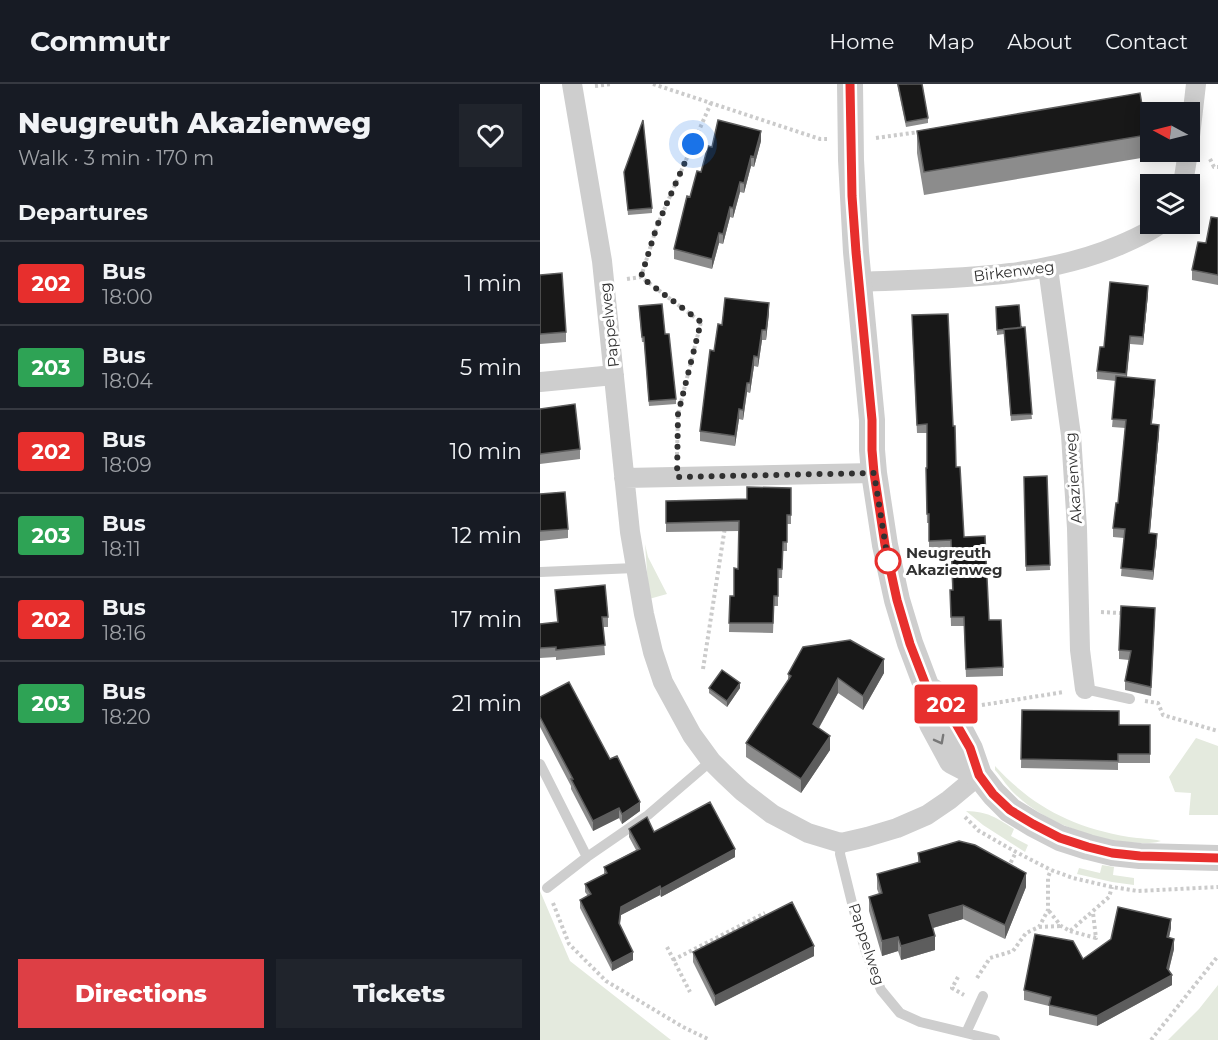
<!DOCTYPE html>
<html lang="en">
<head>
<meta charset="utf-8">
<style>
	:root { --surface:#171b24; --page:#20242c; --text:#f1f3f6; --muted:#9ea1a6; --line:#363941; --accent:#dd3f45 }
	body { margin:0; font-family:Montserrat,sans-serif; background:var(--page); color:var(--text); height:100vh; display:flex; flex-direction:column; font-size:22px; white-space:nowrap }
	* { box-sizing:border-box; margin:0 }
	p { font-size:20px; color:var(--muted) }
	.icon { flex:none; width:33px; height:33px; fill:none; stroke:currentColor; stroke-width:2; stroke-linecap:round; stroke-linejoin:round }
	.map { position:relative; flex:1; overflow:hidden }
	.panel { display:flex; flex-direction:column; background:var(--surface); width:540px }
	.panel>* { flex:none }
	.badge { padding:0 12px; border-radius:4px; font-size:21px; line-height:39px }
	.needle { width:39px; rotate:277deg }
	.tools { position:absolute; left:600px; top:18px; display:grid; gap:12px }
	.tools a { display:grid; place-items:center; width:60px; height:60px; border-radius:0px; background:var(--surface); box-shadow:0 3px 15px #0003; font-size:30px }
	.you { position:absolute; width:30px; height:30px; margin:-15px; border:4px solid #fff; border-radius:50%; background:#1a73e8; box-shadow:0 0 0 9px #1a73e833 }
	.map>.badge { position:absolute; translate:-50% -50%; box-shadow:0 0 0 3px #fff }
	h2 { padding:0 18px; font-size:22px; line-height:54px }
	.round { display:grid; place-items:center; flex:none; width:63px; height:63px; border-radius:0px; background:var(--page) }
	.summary { display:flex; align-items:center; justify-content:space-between; height:102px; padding:0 18px }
	h1 { font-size:28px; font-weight:800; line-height:45px }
	.primary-button { display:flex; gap:12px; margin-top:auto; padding:12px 18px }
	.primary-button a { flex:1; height:69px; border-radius:0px; background:var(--accent); color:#fff; font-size:24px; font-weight:800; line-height:69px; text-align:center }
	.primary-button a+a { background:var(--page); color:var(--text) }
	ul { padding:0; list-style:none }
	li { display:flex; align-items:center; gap:18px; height:84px; padding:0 18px; border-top:2px solid var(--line) }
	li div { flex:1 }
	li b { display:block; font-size:22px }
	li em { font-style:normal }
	li .badge { min-width:66px; font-weight:700; text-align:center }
	header { display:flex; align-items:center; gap:36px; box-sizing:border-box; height:84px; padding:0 30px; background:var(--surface); border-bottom:2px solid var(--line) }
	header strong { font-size:28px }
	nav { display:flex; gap:33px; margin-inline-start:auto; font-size:21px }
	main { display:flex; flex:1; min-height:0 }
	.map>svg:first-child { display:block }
</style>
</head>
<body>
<header>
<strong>Commutr</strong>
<nav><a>Home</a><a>Map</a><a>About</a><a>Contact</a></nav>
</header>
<main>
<section class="panel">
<div class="summary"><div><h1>Neugreuth Akazienweg</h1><p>Walk · 3 min · 170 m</p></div><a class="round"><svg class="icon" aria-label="heart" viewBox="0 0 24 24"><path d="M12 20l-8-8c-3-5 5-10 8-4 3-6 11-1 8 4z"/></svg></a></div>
<h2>Departures</h2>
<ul>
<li><span class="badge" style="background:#e72f2d;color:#fff">202</span><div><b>Bus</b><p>18:00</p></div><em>1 min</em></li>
<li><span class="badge" style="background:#2ea355;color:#fff">203</span><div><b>Bus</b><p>18:04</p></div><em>5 min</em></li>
<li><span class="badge" style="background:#e72f2d;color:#fff">202</span><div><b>Bus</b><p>18:09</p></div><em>10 min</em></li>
<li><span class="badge" style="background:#2ea355;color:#fff">203</span><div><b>Bus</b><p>18:11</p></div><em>12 min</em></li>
<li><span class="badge" style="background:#e72f2d;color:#fff">202</span><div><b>Bus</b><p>18:16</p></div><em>17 min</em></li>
<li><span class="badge" style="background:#2ea355;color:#fff">203</span><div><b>Bus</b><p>18:20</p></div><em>21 min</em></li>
</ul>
<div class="primary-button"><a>Directions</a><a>Tickets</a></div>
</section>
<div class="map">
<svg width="678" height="956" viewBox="0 0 678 956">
	<rect width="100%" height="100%" fill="#fff"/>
	<path fill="#e4eade" d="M105,460L108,473L127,510L109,515Z
		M656,654L678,662V731H649L651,709L635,708L629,693Z
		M455,682C494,724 533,743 589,753C600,755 610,754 621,757C615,759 609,759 603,759C561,759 507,740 476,711C468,704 462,694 455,686Z
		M426,727C449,728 455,733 474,745L471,752L488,761L485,768L443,741Z
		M562,781L574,783L573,791L594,794V801L572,798L537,790L539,784L560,789Z
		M0,807L30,877L131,956H0Z
		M678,901V956H628L659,925Z"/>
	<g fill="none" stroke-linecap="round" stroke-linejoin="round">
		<path stroke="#cbcbcb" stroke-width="4" stroke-dasharray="3 3" stroke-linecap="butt" d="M113,0L280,55H287
			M55,2L72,0
			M336,54L379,48
			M670,75L674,83H678
			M87,195L101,193
			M137,371L138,330L161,238L101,193L117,142L171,19
			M561,528L580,529
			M163,585L185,443
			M605,617L618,619L623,631L678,647
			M436,622L524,608
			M425,733L439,747L476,768L511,786L533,794L572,803L598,807L678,803
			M468,784L476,768
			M13,819L29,860L66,897L143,943L170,956
			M509,827L521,842L530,847L569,813L572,803
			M499,843L521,842
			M530,847L556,854L553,829
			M127,863L150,908
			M133,876L225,829
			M418,893L412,904L424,911
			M437,894L450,874L473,867L486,849L499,843L508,826V793L511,786
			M611,956L678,872"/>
		<path stroke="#cecece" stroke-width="10" d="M0,488L95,484
			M545,605L590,615
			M0,680L47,773
			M301,759L300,770L314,827L326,868L341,906L360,929L380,938L455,956
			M7,804L47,773L108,731L171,677
			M426,949L443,912"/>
		<path stroke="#cecece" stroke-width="20" d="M32,0L62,177L90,448L104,530L113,568L123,598L152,651L171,677L184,690L202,707L232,730L268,749L301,759L327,753L357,744L387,731L409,716L439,691
			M650,52L656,0
			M643,100L648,68
			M508,184L531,351L537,444L540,566L545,605
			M319,198C407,194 498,196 580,161C594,155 608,149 620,140
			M0,298L74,291
			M84,394L334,389"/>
		<path stroke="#cecece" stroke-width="26" d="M310,0L311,76L316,168L332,336V366L334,389L345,461L357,516L370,559L387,604L386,622L392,640L412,677L439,691
			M387,604L404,615L430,665L439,691L454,710L470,726L493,740L520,754L548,763L572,769L600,772L678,774"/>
	</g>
	<path fill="#8c8c8c" d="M357,0H382L388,34V39L366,43Z
		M377,47L607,51V73L384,111L377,69Z
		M221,57L214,83L211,82L204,109L200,108L193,134L190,133L183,160L179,159L172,185L134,175V165L161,88L172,63Z
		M84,88L112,124V129L88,131Z
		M678,134V201L652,196V186Z
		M0,191L26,248V258L0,260Z
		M608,210L603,261L590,260L587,293L615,305L612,340L619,349L610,449L617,458L613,496L581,492L584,454L573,453V444L578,419L585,344L572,343L576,297L557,295V287L564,263Z
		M456,223L481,244L492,335L471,337L464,250L457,251Z
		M99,227L125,250L136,315V320L109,322L104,258H102Z
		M229,229L226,256H222L218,283L214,282L210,309L207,308L203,336L199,335L195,362L160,357V347L174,267L182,241Z
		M372,240L413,342L416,383L424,453L463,583V592L426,593L424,542H411L410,506H412L411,465L389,466V439H387L386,384H387V349H377Z
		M0,325L40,365V375L0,380Z
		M507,392L510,486L486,487L484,393Z
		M251,404V440H247V467H243L242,494H238V522H234L233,549L189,548L190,512H194L198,485L199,447L126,448V417L207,415Z
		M0,410L28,445V454L0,457Z
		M15,506L68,533V543H63L65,571L16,576V573L0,574V540L17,538Z
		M615,533L611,612L585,606V597L589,576L579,575V566Z
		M344,589L323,626L298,609L279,644L290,666L261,709L206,673V659L248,596V590Z
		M169,604H200L187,623L169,609Z
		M0,613L70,675L100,727L82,740L79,734L53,747L31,705V702L0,643Z
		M482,626L579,641H610V679H578V686L481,684Z
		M89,745L114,748L195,773L121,813L120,811L81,831L80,841L93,876L72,887L40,824V816L48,812L45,808V800L64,790V783L96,766L89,753Z
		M378,769L486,803L465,855L423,835L393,844L395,866L361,876L358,867L342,872L329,827V813L339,810L337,805V790L378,779Z
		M631,844L629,853L634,865L629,886L632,901L557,942L509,931V922L484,916V906L543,875Z
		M153,868L274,872L175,922L153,878Z"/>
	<path fill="#5d5d5d" d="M221,47V57L214,83V73Z
		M211,72V82L204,109V99Z
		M200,98V108L193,134V124Z
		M190,123V133L183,160V150Z
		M179,149V159L172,185V175Z
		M608,202V210L603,261V253Z
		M229,219V229L226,256V246Z
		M222,246V256L218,283V273Z
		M590,252V260L586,298V290Z
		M214,272V282L210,309V299Z
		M615,296V305L611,348V340Z
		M207,299V308L203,336V326Z
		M199,325V335L195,362V352Z
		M619,341V349L609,458V449Z
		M617,450V458L613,496V487Z
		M344,575V589L323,626V612Z
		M298,594V609L273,654V640Z
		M200,599V604L187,623V617Z
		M290,652V666L261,709V695Z
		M100,718V727L82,740V730Z
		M79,724V734L53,747V737Z
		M195,765V773L121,813V805Z
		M486,789V803L465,855V841Z
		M120,802V811L81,831L79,847L81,823Z
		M423,821V835L389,845V831Z
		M631,835V844L627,862V853Z
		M395,852V866L361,876V862Z
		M358,853V867L342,872V857Z
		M634,855V865L627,893L632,891V901L557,942V932L627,884Z
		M274,862V872L175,922V912Z
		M93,868V876L72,887V879Z"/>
	<path fill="#181818" stroke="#5d5d5d" stroke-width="1.5" d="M358,0H382L388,34L366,38Z
		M600,9L607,51L384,88L377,47Z
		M103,36L112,124L88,126L84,88Z
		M178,36L221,47L214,73L211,72L204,99L200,98L193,124L190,123L183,150L179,149L172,175L134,165L147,112L150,113L157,87L161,88L168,62L172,63Z
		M671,133L678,134V191L652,186L658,158L666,159Z
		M22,189L26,248L0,250V191Z
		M570,198L608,202L603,253L590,252L586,290L557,287L560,263H564Z
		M185,214L229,219L226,246H222L218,273L214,272L210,299H207L203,326L199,325L195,352L160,347L170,266L174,267L178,240L182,241Z
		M122,220L125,250H129L136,315L109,317L104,253H102L99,222Z
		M479,221L481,244L457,246L456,223Z
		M408,230L413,342H415L416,383H420L424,453L445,452L449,536H461L463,583L426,585L424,533H411L410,506H413L411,456L389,457V430H387L386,384H387V340L377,341L372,231Z
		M485,243L492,330L471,331L464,245Z
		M576,292L615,296L611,340L619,341L609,449L617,450L613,487L581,484L585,445L573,444L576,419H578L586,336L572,335Z
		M35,320L40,365L0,370V325Z
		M507,392L510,481L486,482L484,393Z
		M207,403L251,404V431H247V458H243L242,485H238V512H234L233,539H189L190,512H194V484L198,485L199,437L126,439V417L207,415Z
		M25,408L28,445L0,447V410Z
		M65,501L68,533H62L65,561L16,566V563L0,564V540L18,538L15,506Z
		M581,522L615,524L611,603L585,597L591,567L579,566Z
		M310,556L344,575L323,612L298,594L273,640L290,652L261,695L206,659L251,592L248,590L263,563Z
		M182,586L200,599L187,617L169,604Z
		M29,598L70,675L77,672L100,718L82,730L79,724L53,737L31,695H33L0,633V613Z
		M482,626L579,627V641H610V670H578V677L481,675Z
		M170,718L195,765L121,805L120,802L81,823L79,839L93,868L72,879L40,816L51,810L45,800L67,789L64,783L100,765L89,745L107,733L114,748Z
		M419,757L435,761L486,789L465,841L423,821L389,831L395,852L361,862L358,853L342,857L329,813L342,809L337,790L380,778L378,769Z
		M252,818L274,862L175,912L153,868Z
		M578,823L631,835L627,853L634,855L627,884L632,891L557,932L509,921L511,913L484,906L495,850L533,857L543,875L571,855Z"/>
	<defs><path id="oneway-chevron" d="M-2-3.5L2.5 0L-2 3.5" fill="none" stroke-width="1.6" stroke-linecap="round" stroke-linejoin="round" transform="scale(1.5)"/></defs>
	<use stroke="#787878" href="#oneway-chevron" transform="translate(400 656) rotate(62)"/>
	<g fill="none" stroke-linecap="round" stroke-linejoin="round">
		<g stroke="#fff" stroke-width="14">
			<path id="line" d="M310,0L312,112L316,168L332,336V366L334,389L345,461L357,516L370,560L387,604L404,615L411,631L430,664L439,691L453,710L470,726L493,740L520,754L548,763L572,769L600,772L678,774"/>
		</g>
		<use href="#line" stroke="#e72f2d" stroke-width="9"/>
		<path stroke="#313131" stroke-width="6" stroke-dasharray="0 10.8" d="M153,60L117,142L101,193L161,238L138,330L137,393L334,389L348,477"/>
	</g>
	<circle fill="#fff" stroke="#e72f2d" stroke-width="3" cx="348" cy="477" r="12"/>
	<g text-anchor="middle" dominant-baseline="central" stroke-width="6" stroke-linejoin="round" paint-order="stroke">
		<g font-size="15" fill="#313131" stroke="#fff">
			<text transform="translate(474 187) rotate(-7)">Birkenweg</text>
			<text transform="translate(69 241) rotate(-96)">Pappelweg</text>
			<text transform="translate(533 394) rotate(-94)">Akazienweg</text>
			<text transform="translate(327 860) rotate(72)">Pappelweg</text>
		</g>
		<g font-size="15" font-weight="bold" fill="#313131" stroke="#fff" text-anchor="start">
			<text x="366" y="468">Neugreuth<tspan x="366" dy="17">Akazienweg</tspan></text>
		</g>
	</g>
</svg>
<div class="tools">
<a><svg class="needle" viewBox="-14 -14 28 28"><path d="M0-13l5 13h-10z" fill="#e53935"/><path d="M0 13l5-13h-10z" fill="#9ea1a6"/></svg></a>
<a><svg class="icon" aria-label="layers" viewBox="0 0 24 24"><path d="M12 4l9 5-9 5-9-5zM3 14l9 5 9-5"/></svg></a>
</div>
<div class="you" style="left:153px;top:60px"></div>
<b class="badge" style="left:406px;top:620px;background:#e72f2d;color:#fff">202</b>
</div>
</main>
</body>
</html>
